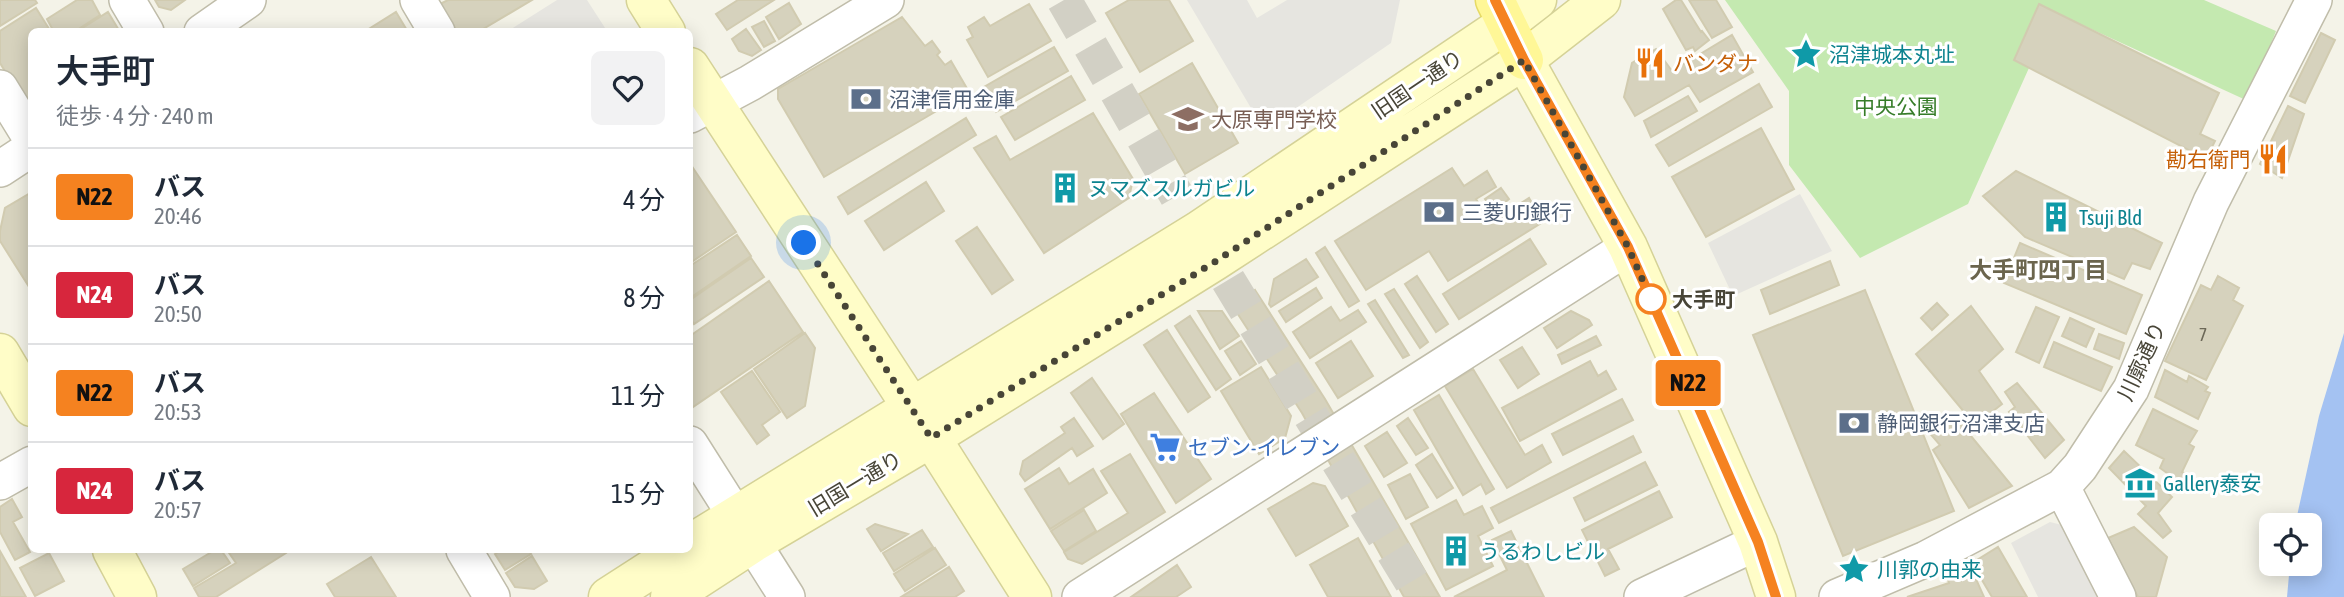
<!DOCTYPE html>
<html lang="ja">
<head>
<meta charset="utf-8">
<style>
	:root { --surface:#fff; --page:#f2f2f3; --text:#1f2937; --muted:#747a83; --line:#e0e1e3 }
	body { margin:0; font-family:"Asap Condensed","Noto Sans JP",sans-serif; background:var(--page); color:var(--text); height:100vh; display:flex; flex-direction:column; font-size:26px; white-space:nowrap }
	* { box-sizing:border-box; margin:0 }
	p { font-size:23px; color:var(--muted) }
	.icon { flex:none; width:38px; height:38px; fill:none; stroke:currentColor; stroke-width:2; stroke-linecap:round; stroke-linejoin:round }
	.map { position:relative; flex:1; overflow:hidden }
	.sheet { position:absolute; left:28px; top:28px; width:665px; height:525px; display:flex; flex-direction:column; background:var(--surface); border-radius:10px; box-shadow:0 4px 18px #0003 }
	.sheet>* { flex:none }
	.badge { padding:0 14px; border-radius:5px; font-size:24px; line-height:46px }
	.fabs { position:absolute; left:2259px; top:513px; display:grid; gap:14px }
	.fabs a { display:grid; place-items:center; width:63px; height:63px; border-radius:10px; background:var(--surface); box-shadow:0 4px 18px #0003; font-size:35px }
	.you { position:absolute; width:35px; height:35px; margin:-18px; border:5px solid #fff; border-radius:50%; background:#1a73e8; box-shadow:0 0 0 10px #1a73e833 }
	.map>.badge { position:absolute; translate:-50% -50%; box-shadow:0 0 0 4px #fff }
	.round { display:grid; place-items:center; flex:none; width:74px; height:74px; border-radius:10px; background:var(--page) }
	.headline { display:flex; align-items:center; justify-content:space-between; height:119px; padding:0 28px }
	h1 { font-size:33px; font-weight:600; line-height:52px }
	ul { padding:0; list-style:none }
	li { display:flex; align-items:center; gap:21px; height:98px; padding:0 28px; border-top:2px solid var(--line) }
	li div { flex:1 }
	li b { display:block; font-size:26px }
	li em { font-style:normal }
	li .badge { min-width:77px; font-weight:700; text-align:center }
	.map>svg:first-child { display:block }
</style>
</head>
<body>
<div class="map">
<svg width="2344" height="597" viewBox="0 0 2344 597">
	<rect width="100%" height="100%" fill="#f4f3e8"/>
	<path fill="#c4e9b0" d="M1725,0H2204L2276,31L2248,101L2054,12L1968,204L1860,258L1789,165V91Z"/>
	<path fill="#e6e5e0" d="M557,0H587L607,31H508Z
		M1187,0H1247L1257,18L1287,0H1400L1391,43L1264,130Z
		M1800,194L1832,251L1733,296L1708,243Z
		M2050,522L2066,526L2097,597H2038L2011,543Z"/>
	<path fill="#a4c2f2" d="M2344,333V597H2287L2290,564H2310V525H2295L2319,416Z"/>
	<path fill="#d6d2bd" stroke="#d1cbb0" stroke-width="2" d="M0,0H35L37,3L0,26Z
		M77,0H92L100,15L74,32H54L47,19Z
		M155,0H185L171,10L159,7Z
		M448,0H532L478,32H457L440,4Z
		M738,0H774L727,30L716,14Z
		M1129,0H1169L1193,41L1140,72L1106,13Z
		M1676,0H1681L1701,32L1702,31L1709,40L1695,51L1693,47L1686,50L1663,9Z
		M1689,0H1716L1732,27L1712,38Z
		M789,3L801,24L779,39L766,17Z
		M1029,4L1051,41L988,77L967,40L973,37L968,27L984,17L990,26Z
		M2039,4L2219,93L2200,134L2215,141L2206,159L2014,60Z
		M36,8L51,32H32V104L24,102L0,63V31Z
		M108,12L120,32H76Z
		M396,12L408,32H364Z
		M902,17L925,46L932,41L940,52L937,55L945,65L951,61L969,92L824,177L778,99V89Z
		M764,21L775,41L764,47L752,27Z
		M746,29L761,50L752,56L739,51L732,39Z
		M2321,33L2335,40L2305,103L2290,96Z
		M1732,35L1753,72L1700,102L1689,85L1635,116L1624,97L1632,63L1656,49L1672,71Z
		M1054,47L1068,71L996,112L982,88Z
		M1192,63L1238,143L1185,174L1139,94Z
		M1071,76L1085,100L1015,140L1001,117Z
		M1759,84L1772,107L1669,166L1656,145Z
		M1688,96L1697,111L1651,137L1644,121Z
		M2288,106L2304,114L2282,178L2260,164Z
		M1093,113L1133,179L1129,198L1044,253L974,148L996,136L1010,160Z
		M966,118L976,135L848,214L838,197Z
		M1761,128L1794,189L1706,237L1672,177Z
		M691,165L736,232L690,263V167Z
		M1452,168L1464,186L1487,171L1496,187L1476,199L1490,222L1529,198L1543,222L1448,281L1429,251L1366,290L1335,241Z
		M2016,171L2162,243L2150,269L2132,263L2124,279L2025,237L1983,196Z
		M926,182L944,211L884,250L865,221Z
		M1501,188L1509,199L1494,211L1485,199Z
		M32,192V290H31L0,241V231L5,208Z
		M977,227L1013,280L992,294L956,241Z
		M737,235L751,256L690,298V266Z
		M1530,239L1546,264L1459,319L1443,294Z
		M2020,243L2142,295L2126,334L2004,283Z
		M1325,247L1359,301L1349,307L1316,253Z
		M751,258L764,277L694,324L690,318V300Z
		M1306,259L1318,277L1271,307L1269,304L1274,279Z
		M1830,261L1839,285L1770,314L1761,290Z
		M1417,276L1448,324L1436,332L1405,284Z
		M2218,276L2239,288L2233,300L2243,306L2206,380L2165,361L2201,285L2211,290Z
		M769,281L803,332L690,409V336Z
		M1316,288L1322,298L1286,322L1279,311Z
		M1394,289L1428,342L1420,348L1385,294Z
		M1255,290L1325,399L1440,597H1404L1302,413L1232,305Z
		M1865,290L1954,511L1843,556L1753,335Z
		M1375,300L1409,355L1403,358L1368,304Z
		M1937,303L1948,315L1932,330L1921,318Z
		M1971,306L2003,349L1979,371L2002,404L1975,425L1916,354Z
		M1331,307L1340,321L1358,310L1366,322L1310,358L1293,332Z
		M2036,307L2059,317L2039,363L2016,352Z
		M1198,311H1222L1239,336L1220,349Z
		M1571,311L1589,320L1592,325L1557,348L1544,328Z
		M1190,316L1231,379L1216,390L1175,326Z
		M2070,318L2094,329L2086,347L2062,336Z
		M1167,330L1210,397L1188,412L1144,345Z
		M805,333L815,348L805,406L787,418L754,369Z
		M2099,334L2124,343L2119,359L2094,349Z
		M1596,336L1601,345L1562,364L1558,355Z
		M1241,341L1256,364L1240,375L1225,351Z
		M1351,341L1373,376L1338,398L1316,363Z
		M2054,342L2112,367L2101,391L2044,367Z
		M1522,347L1539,374L1518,388L1500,360Z
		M1590,361L1598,376L1606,371L1616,389L1520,441L1502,408Z
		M1261,367L1291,416L1285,438L1259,454L1221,391Z
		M1473,369L1525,455L1542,445L1551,462L1507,488L1445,386Z
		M2165,370L2187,382L2189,376L2208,387L2205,391L2210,393L2198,419L2155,397Z
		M752,371L780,412L762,425L769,435L757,444L721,392Z
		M1092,378L1124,424L1103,439L1071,393Z
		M2017,383L2064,440L2045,458L2009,412L2015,407L2005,392Z
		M1154,393L1211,479L1176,503L1121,414Z
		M1439,395L1494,489L1486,494L1481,484L1463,495L1414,410Z
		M1622,399L1633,420L1563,455L1552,434Z
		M2153,409L2197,431L2189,444L2194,447L2182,472L2186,474L2181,483L2160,468L2164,459L2136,445Z
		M1952,413L2012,486L1969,508L1933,450L1940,445L1927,430Z
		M1074,418L1093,446L1077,456L1072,448L1025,481L1020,474L1023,461L1065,433L1061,427Z
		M1408,418L1428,448L1416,455L1397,426Z
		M1387,432L1407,463L1384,477L1365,446Z
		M1633,436L1641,452L1499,523L1491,508Z
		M2124,451L2172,497L2158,513L2171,531L2163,538L2138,514L2146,506L2109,468Z
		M1130,454L1165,512L1082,564L1068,559L1064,552L1128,513L1101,471Z
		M1432,454L1453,488L1437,498L1416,465Z
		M1645,462L1657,485L1585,521L1574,498Z
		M1059,468L1069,484L1093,469L1107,493L1050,529L1025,489Z
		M1410,474L1428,507L1406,519L1388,485Z
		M1313,483L1325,486L1348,526L1296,556L1268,509Z
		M1659,491L1672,517L1608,549L1619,569L1605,576L1582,530Z
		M12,499L22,517L13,522L30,552L15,560L0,532V507Z
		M1456,500L1464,515L1482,506L1493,528L1478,536L1493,566L1446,590L1411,524Z
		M1084,510L1096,531L1064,551L1051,531Z
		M875,524L908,534L881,551L867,529Z
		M2134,527L2167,557L2156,597H2138L2108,538Z
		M922,530L933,547L894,571L883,553Z
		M1511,531L1544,597H1454L1507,570L1492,540Z
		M1358,538L1391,597H1328L1310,565Z
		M1998,547L2027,597H1992L1972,563Z
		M935,548L946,565L905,591L894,574Z
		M215,550H221L230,563L193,586L183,569Z
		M227,550H284L286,553L216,597H199L194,588L236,563Z
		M502,550H528L531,554L505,570L495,554Z
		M0,551L26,597H0Z
		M49,553L64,581L35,596L20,568Z
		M532,556L547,581L534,589L515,587L506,573Z
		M371,557L396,597H335L327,584Z
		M1177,565L1191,587L1176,597H1131Z
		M949,567L964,591L955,597H901Z
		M1971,568L1984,597H1907L1949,583L1947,577Z"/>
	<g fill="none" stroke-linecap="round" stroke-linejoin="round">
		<path stroke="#d2d0c5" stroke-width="35" stroke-dasharray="35 18" stroke-linecap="butt" d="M1064,0L1177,196
			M1228,280L1421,597"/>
		<g stroke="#c0bdaa" stroke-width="38">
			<path id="street" d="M127,0L146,32
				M418,0L437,32
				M202,32L248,0
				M0,88L32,140
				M690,115L750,83L886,0
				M0,169L32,148
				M690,444L787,597
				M0,482L32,464
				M2062,487L2118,597
				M464,550L492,597
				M1080,597L1628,247
				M1642,597L1758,542
				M1837,597L1926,559L2062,487L2080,467L2131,389L2211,202L2314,0"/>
		</g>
		<g stroke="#d5d297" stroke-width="41">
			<path id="secondary" d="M646,0L666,32
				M1524,60L1628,247L1758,542L1776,597
				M690,67L911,406L1032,597
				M0,353L32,407
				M690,544L1198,231L1507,23L1537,0
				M112,550L137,597
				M608,597L681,550
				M670,597L753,543L931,438L1215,261L1524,60L1601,0"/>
		</g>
		<g stroke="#e6da64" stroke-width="41">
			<path id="primary" d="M1495,0L1524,60"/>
		</g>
		<use href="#street" stroke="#fff" stroke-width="35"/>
		<use href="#secondary" stroke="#fffdc8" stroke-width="38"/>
		<use href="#primary" stroke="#fff797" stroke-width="38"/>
	</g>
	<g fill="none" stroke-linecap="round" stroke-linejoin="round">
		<g stroke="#fff" stroke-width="16">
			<path id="line" d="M1495,0L1524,60L1628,247L1758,542L1776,597"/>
		</g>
		<use href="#line" stroke="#f58220" stroke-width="10"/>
		<path stroke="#484537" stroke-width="7" stroke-dasharray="0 12.6" d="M804,243L931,438L1216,261L1524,60L1628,247L1651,299"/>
	</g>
	<defs>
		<g id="sight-bare" transform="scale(2.415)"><path d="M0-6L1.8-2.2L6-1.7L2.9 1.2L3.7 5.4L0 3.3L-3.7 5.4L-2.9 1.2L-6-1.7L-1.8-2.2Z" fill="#0f9aa8" stroke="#fff" stroke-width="2.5" paint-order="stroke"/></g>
		<g id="restaurant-bare" transform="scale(2.415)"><path d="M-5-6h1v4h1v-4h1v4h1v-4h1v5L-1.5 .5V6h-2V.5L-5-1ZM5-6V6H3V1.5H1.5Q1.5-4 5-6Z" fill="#e8710a" stroke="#fff" stroke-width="2.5" paint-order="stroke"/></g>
		<g id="bank-bare" transform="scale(2.415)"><path d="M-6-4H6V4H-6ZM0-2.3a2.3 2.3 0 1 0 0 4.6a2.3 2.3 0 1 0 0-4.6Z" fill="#5c6f8a" stroke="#fff" stroke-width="2.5" paint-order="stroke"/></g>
		<g id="university-bare" transform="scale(2.415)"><path d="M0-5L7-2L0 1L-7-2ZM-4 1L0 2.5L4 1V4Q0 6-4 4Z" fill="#8d6e63" stroke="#fff" stroke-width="2.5" paint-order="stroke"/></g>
		<g id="building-bare" transform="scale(2.415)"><path d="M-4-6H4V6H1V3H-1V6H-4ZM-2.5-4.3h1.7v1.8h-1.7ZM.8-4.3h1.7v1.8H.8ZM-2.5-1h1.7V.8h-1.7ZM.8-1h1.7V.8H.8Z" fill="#0f9aa8" stroke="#fff" stroke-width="2.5" paint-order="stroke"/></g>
		<g id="supermarket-bare" transform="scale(2.415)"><path d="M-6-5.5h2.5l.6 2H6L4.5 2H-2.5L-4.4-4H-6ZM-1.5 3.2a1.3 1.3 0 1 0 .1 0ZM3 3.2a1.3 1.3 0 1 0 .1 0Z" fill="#3f7fe0" stroke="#fff" stroke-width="2.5" paint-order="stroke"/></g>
		<g id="museum-bare" transform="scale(2.415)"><path d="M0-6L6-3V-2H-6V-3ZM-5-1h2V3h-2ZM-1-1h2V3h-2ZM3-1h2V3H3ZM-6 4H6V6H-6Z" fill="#0f9aa8" stroke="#fff" stroke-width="2.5" paint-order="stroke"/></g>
	</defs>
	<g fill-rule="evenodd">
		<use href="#sight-bare" x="1806" y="54"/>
		<use href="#restaurant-bare" x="1650" y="63"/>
		<use href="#bank-bare" x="866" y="99"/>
		<use href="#university-bare" x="1188" y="119"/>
		<use href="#restaurant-bare" x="2273" y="159"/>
		<use href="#building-bare" x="1065" y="188"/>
		<use href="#bank-bare" x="1439" y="212"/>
		<use href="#building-bare" x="2056" y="217"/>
		<use href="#bank-bare" x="1854" y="423"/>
		<use href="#supermarket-bare" x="1165" y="447"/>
		<use href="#museum-bare" x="2140" y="483"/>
		<use href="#building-bare" x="1456" y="551"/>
		<use href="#sight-bare" x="1854" y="569"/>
	</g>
	<circle fill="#fff" stroke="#f58220" stroke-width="3.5" cx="1651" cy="299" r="14"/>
	<g text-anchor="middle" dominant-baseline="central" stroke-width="6" stroke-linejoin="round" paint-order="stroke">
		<g font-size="18" fill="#6c6858">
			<text x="2203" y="334">7</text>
		</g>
		<g font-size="21" fill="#0d838f" stroke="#fff" text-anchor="start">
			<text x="1829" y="54">沼津城本丸址</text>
			<text x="1088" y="188">ヌマズスルガビル</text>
			<text x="2079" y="217">Tsuji Bld</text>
			<text x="2163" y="483">Gallery泰安</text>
			<text x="1479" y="551">うるわしビル</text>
			<text x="1877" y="569">川郭の由来</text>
		</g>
		<g font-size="21" fill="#c56008" stroke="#fff" text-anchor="start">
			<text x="1673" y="63">バンダナ</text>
			<text x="2250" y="159" text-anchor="end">勘右衛門</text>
		</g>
		<g font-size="21" fill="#484537" stroke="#fff">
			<text transform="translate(1417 84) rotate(-34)">旧国一通り</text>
			<text transform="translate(2141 361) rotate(-65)">川廓通り</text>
			<text transform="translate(855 483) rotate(-31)">旧国一通り</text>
		</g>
		<g font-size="21" fill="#4e5e75" stroke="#fff" text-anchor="start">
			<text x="889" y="99">沼津信用金庫</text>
			<text x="1462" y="212">三菱UFJ銀行</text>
			<text x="1877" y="423">静岡銀行沼津支店</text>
		</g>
		<g font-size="21" fill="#367c28" stroke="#fff">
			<text x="1896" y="106">中央公園</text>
		</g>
		<g font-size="21" fill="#785e54" stroke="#fff" text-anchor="start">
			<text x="1211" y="119">大原専門学校</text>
		</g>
		<g font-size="21" font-weight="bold" fill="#484537" stroke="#fff" text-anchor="start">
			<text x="1672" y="299">大手町</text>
		</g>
		<g font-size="21" fill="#366cbe" stroke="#fff" text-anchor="start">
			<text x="1188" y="447">セブン-イレブン</text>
		</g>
		<g font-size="23" font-weight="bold" fill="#6b654d" stroke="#fff">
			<text x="2038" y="270">大手町四丁目</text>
		</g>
	</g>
</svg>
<div class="fabs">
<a><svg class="icon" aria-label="locate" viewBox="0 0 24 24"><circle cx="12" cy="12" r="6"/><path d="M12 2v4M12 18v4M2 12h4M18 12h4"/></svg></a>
</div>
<div class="you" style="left:804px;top:243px"></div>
<b class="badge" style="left:1688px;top:383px;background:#f58220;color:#111">N22</b>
<section class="sheet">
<div class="headline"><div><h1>大手町</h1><p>徒歩 · 4 分 · 240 m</p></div><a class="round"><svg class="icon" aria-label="heart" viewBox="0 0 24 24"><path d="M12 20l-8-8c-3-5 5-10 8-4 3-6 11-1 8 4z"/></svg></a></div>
<ul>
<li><span class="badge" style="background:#f58220;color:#111">N22</span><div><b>バス</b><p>20:46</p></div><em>4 分</em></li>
<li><span class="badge" style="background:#d7263d;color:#fff">N24</span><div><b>バス</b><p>20:50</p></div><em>8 分</em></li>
<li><span class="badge" style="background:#f58220;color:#111">N22</span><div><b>バス</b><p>20:53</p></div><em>11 分</em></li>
<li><span class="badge" style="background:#d7263d;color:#fff">N24</span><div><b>バス</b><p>20:57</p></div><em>15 分</em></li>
</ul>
</section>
</div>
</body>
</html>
